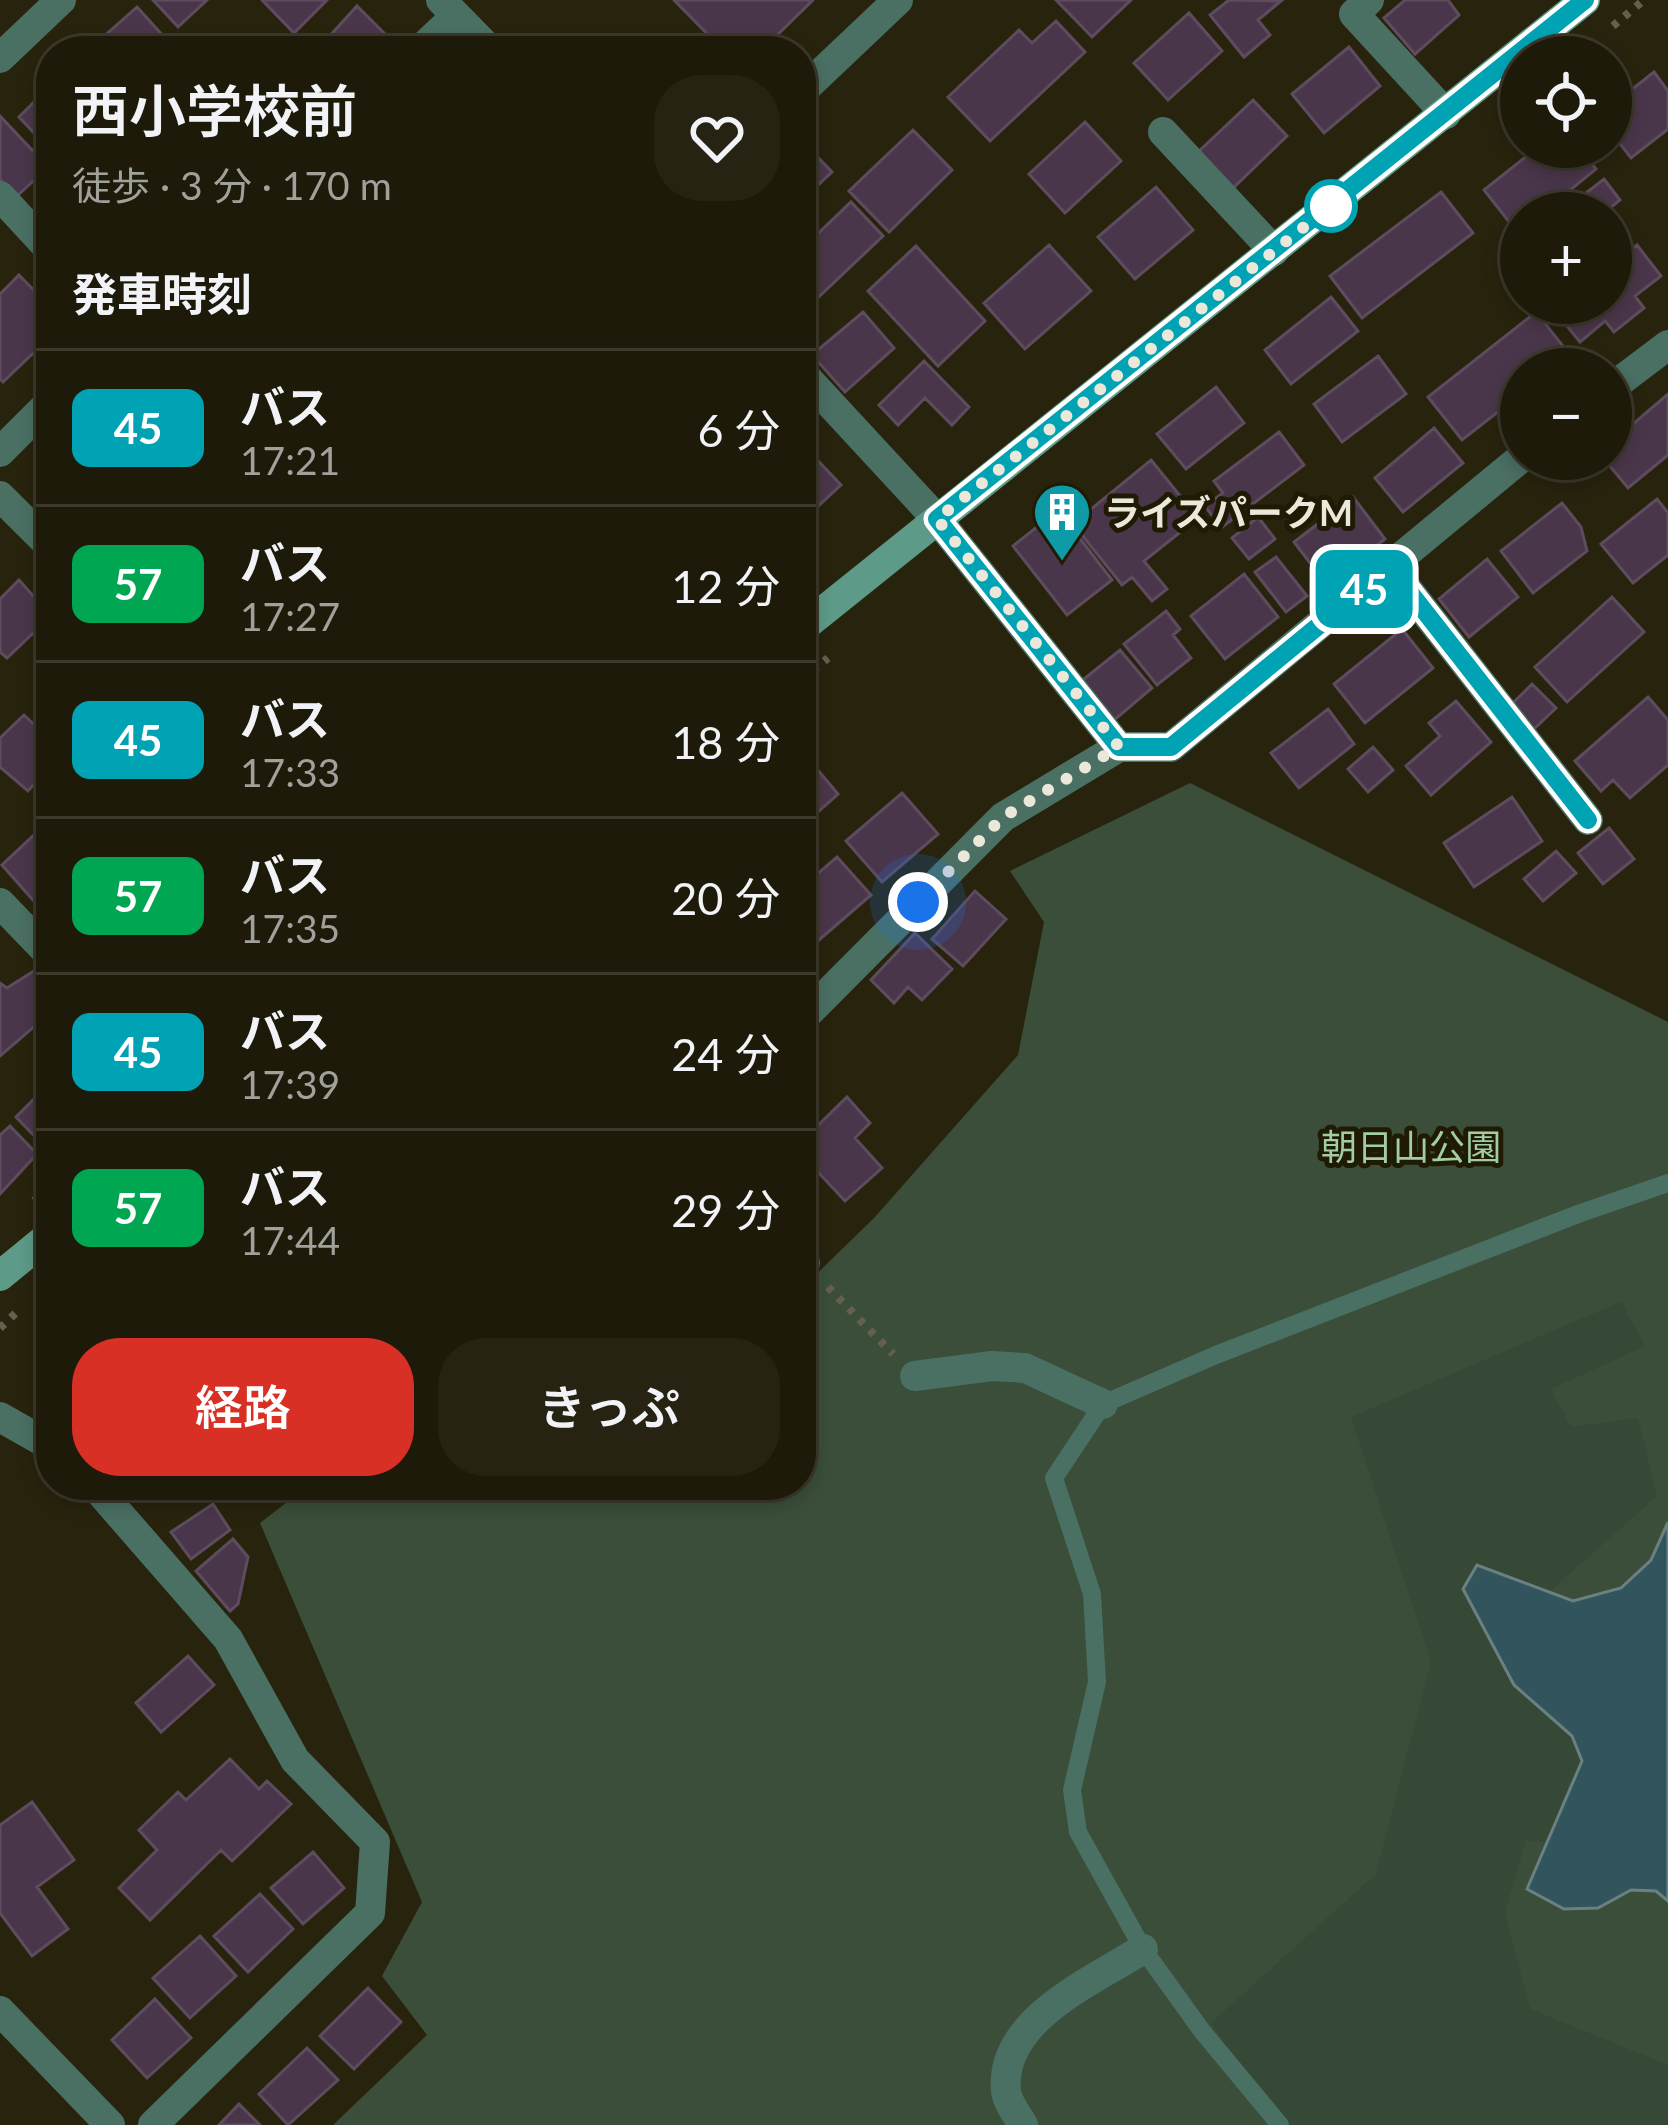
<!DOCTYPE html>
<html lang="ja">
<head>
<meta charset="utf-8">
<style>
	:root { --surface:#1e1a0a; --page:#262313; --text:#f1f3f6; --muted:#a1a19c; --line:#3c382b; --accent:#d93025 }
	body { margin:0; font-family:Lato,"Noto Sans JP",sans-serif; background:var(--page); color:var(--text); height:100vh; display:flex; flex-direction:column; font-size:45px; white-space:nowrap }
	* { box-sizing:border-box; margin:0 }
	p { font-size:39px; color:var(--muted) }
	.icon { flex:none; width:66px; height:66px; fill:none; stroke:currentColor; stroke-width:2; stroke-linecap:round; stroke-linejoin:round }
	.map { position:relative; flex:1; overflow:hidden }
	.details { position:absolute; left:36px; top:36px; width:780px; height:1464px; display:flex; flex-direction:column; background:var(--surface); border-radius:48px; box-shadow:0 6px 18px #0003,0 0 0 3px var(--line) }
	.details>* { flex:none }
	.badge { padding:0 24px; border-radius:18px; font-size:42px; line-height:78px }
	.fabs { position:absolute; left:1500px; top:36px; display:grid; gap:24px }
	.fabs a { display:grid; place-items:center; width:132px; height:132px; border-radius:50%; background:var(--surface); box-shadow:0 6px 18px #0003,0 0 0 3px var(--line); font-size:60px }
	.you { position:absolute; width:60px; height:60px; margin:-30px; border:9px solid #fff; border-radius:50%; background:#1a73e8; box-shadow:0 0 0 18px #1a73e833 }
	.map>.badge { position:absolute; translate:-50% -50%; box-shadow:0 0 0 6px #fff }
	h2 { padding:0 36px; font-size:45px; line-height:108px }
	.round { display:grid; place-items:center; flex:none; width:126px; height:126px; border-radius:48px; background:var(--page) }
	.head { display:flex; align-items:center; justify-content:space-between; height:204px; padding:0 36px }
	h1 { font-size:57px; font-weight:600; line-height:90px }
	.action { display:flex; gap:24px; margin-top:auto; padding:24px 36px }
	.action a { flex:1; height:138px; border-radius:48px; background:var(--accent); color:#fff; font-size:48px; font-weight:600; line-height:138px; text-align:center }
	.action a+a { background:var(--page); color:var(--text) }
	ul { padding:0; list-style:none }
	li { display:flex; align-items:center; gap:36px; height:156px; padding:0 36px; border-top:3px solid var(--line) }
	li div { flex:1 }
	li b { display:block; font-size:45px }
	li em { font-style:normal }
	li .badge { min-width:132px; font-weight:700; text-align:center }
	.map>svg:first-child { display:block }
</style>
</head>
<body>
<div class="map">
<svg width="1668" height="2125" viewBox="0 0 1668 2125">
	<rect width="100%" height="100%" fill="#28230d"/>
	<path fill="#364836" d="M1668,1110V2125H1243L1077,1901L1085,1339Z"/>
	<path fill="#3a4e3a" d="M1190,783L1668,1022V1554L1627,1594L1495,1640L1657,1496L1638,1418L1571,1427L1551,1389L1645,1346L1621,1302L1351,1417L1431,1662L1376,1874L1211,2023L1277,2125H333L427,2035L382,1976L422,1902L260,1523L309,1485H801V1289L874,1218L1018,1055L1044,922L1010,871Z
		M1526,1840L1662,1855L1668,1861V2065L1530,2009L1505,1913Z"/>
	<path fill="#32555d" stroke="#6a8182" stroke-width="3" d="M1668,1522V1901L1656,1891L1631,1890L1598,1908L1564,1909L1527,1889L1582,1761L1572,1736L1514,1685L1463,1589L1477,1565L1573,1601L1621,1588L1651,1560Z"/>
	<path fill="#4a364a" stroke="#5e4c5e" stroke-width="3" d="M153,0H207L178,27Z
		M262,0H327L294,33Z
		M674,0H813L761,51H724Z
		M1056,0H1131L1092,37Z
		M1229,0L1281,1L1258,20L1270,35L1244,57L1210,15Z
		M1405,0H1448L1459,15L1415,54L1384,18Z
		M357,6L385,34L368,51H316Z
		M137,7L175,49L95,51L92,47Z
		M1189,13L1222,51L1168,100L1134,63Z
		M1056,21L1085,52L990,141L948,97L1019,30L1032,43Z
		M1349,47L1380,86L1324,133L1292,94Z
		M1654,72L1668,91V129L1631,158L1611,132V106Z
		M51,85V151L19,117Z
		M1253,100L1287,136L1231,190L1197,153Z
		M0,116L48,167L16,197L0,179Z
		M1085,122L1121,161L1065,213L1029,174Z
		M913,130L952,170L889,232L849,191Z
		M801,140L832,172L801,201Z
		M1538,147H1579L1596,169L1542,213H1521V229L1517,232L1484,190Z
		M1604,179L1620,200L1604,213H1560Z
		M1156,187L1193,230L1135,279L1098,237Z
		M1441,192L1473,233L1362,318L1330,276Z
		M851,202L883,236L808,307L801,299V250Z
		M1049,245L1091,291L1025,349L984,303Z
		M1637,245L1661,276L1635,296L1644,308L1614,332L1605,321L1580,342L1554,310L1563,303H1611V265Z
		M916,246L985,321L938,366L868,291Z
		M19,275L51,308V336L3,382L0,379V294Z
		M1331,297L1358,331L1291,384L1265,350Z
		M863,312L894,348L845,392L812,355Z
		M1536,312L1570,355L1553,369H1521V394L1462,440L1428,397Z
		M1378,356L1406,394L1342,442L1314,404Z
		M924,361L969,407L952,425L925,398L898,425L879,405Z
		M1216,387L1244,423L1186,469L1157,434Z
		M1668,394V455L1628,488L1604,459H1611V443Z
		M1434,428L1463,463L1403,512L1375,478Z
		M1279,432L1304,465L1221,528L1205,506L1223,493L1214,481Z
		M802,444L841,485L801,522V445Z
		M1151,460L1198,518L1144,561L1167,589L1152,601L1132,577L1122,585L1073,524Z
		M1353,497L1385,539L1326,584L1294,542Z
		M1657,499L1668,513V555L1633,583L1601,544Z
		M1562,503L1581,527L1587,551L1533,593L1501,551Z
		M1058,510L1112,580L1067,615L1013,546Z
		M1258,517L1275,539L1249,559L1232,538Z
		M1276,557L1307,596L1286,612L1255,572Z
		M1487,559L1518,597L1469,637L1439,599Z
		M1244,574L1278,617L1225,659L1191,616Z
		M19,580L51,616L7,658L0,652V599Z
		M1612,597L1644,632L1567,702L1535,667Z
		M1166,611L1180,629L1173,635L1191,658L1157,685L1124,644Z
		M1402,629L1433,668L1365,723L1334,684Z
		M1120,650L1152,688L1112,722L1079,683Z
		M1532,684L1556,708L1532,731L1509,707Z
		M1648,697L1668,720V765L1630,798L1613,780L1601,791L1575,761Z
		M1456,701L1491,742L1431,795L1406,766L1440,736L1429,723Z
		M1328,709L1354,744L1299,788L1271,753Z
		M24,715L51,741V765L28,791L0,767V738Z
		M1373,747L1393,770L1368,792L1348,769Z
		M812,763L838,794L819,811L801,787V771Z
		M902,793L938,834L882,882L846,841Z
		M1512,797L1542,841L1474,887L1444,843Z
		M51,819V897L40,908L2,865Z
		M1609,828L1634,859L1603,884L1578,853Z
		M1556,851L1576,873L1543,901L1524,879Z
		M837,857L871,895L805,952L801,947V888Z
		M975,891L1006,919L963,966L932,939Z
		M915,933L952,969L922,1000L908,987L894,1003L871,980Z
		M37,969L51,987V1012L0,1056V983L7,988Z
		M51,1082V1138L44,1146L16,1117Z
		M847,1097L870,1123L855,1138L882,1168L845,1201L801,1154V1142Z
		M10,1126L37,1154L0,1194V1135Z
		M213,1504L230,1530L191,1559L171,1532Z
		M233,1539L248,1557L238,1604L230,1611L196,1571Z
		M188,1656L214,1685L161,1732L136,1703Z
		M230,1759L259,1789L267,1781L291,1804L232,1861L221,1850L150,1920L119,1888L157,1850L139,1830L178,1792L186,1800Z
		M32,1802L74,1860L37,1887L68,1929L32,1956L0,1913V1825Z
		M313,1852L344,1888L303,1924L271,1888Z
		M260,1894L293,1929L248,1972L214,1936Z
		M200,1936L236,1976L190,2018L153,1978Z
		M368,1988L401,2022L354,2069L320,2036Z
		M155,1999L191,2038L147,2078L112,2040Z
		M307,2048L338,2080L288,2125L259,2094Z
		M239,2104L260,2125H219Z"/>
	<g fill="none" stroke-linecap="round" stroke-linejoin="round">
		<path stroke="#64604c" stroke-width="8" stroke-dasharray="6 9" stroke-linecap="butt" d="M1613,26L1644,0
			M801,680L828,658
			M34,1201L51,1187
			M828,1287L893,1354
			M0,1328L21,1308"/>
		<path stroke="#4a6f63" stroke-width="18" d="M1280,2125L1202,2031L1143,1949L1078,1832L1072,1790L1097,1682L1092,1594L1054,1478L1103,1404L1216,1355L1578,1214L1668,1183"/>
		<path stroke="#4a6f63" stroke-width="30" d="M441,0L491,51
			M1369,0L1354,14L1446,114
			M419,51L456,16
			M0,58L61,0
			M801,92L898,0
			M1163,132L1274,251
			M0,196L51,251
			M801,372L937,519L1119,747
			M1611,388L1668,345
			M0,452L51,401
			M0,496L51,547
			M1390,567L1588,820
			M0,903L51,956
			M801,1020L1003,817L1119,747H1171L1521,458
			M801,1259L805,1263
			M915,1376L992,1366L1025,1368L1103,1404
			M0,1417L51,1446
			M94,1485L228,1639L295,1760L375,1842L370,1913L153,2125
			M0,2011L110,2125
			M1023,2125C1018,2116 1007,2102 1006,2091C999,2020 1093,1981 1143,1949"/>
		<path stroke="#5d9a87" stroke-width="30" d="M801,629L1585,0
			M0,1276L51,1234"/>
	</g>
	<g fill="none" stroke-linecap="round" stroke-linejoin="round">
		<g stroke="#fff" stroke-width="27">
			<path id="line" d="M1585,0L937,519L1119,747H1171L1390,567L1588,820"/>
		</g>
		<use href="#line" stroke="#00a3b4" stroke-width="18"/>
		<path stroke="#ebe8da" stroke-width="12" stroke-dasharray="0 21.6" d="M918,902L1003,817L1119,747L937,519L1343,196L1331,206"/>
	</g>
	<defs>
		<g id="building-pin" transform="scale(3)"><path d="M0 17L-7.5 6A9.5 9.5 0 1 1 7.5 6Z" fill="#0f9aa8" stroke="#1f1a04"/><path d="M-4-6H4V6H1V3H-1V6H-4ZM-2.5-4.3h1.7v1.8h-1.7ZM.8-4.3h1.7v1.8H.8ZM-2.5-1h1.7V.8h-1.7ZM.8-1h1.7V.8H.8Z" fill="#fff"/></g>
	</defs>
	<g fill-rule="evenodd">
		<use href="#building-pin" x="1062" y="512"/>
	</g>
	<circle fill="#fff" stroke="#00a3b4" stroke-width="6" cx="1331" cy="206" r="24"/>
	<g text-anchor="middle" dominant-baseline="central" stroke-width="10" stroke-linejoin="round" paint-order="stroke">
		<g font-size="36" font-weight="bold" fill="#ebe8da" stroke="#1f1a04" text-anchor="start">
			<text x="1104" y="512">ライズパークM</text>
		</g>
		<g font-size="36" fill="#a2cca3" stroke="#1f1a04">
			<text x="1411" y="1146">朝日山公園</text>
		</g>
	</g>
</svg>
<div class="fabs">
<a><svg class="icon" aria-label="locate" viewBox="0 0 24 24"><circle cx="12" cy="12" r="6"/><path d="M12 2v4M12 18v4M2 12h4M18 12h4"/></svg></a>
<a>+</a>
<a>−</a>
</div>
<div class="you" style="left:918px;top:902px"></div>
<b class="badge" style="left:1364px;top:589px;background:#00a3b4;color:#fff">45</b>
<section class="details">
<div class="head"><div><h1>西小学校前</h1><p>徒歩 · 3 分 · 170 m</p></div><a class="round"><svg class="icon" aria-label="heart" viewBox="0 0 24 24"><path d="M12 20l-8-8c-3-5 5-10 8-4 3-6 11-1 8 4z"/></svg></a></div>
<h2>発車時刻</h2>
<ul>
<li><span class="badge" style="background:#00a3b4;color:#fff">45</span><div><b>バス</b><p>17:21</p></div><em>6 分</em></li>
<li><span class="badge" style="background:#00a651;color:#fff">57</span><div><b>バス</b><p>17:27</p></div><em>12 分</em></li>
<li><span class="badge" style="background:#00a3b4;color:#fff">45</span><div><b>バス</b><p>17:33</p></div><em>18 分</em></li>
<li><span class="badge" style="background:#00a651;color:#fff">57</span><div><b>バス</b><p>17:35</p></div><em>20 分</em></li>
<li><span class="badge" style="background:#00a3b4;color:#fff">45</span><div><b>バス</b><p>17:39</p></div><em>24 分</em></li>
<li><span class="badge" style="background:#00a651;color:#fff">57</span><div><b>バス</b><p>17:44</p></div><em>29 分</em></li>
</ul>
<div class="action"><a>経路</a><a>きっぷ</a></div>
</section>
</div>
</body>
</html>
